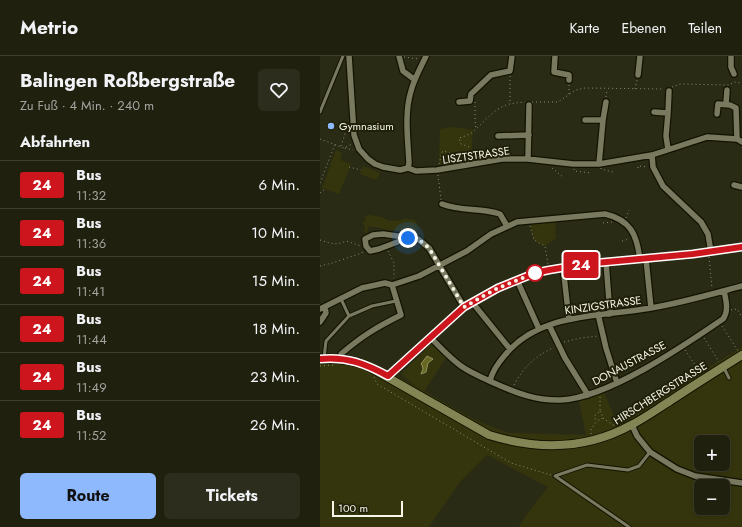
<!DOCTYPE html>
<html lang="de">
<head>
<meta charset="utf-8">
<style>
	:root { --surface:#20200f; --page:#2d2d1d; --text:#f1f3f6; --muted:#a2a39e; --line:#3d3e2f; --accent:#8eb9fd }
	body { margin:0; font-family:Jost,sans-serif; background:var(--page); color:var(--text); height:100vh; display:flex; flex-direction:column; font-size:15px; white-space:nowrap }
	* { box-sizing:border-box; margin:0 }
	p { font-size:13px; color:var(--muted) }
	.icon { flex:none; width:22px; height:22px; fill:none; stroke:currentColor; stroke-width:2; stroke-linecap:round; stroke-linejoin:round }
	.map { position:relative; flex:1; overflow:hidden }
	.sheet { display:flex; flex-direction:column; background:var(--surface); width:320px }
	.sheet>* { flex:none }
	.badge { padding:0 8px; border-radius:3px; font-size:14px; line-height:26px }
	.fabs { position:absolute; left:374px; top:379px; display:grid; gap:8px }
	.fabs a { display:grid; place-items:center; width:36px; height:36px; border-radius:6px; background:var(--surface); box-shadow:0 2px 6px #0003,0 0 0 1px var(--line); font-size:20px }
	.scale { position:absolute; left:12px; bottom:10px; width:71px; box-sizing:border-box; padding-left:4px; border:2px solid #f5f6e7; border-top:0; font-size:11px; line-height:14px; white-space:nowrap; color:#f5f6e7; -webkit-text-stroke:3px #21210a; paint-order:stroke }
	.you { position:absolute; width:20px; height:20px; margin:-10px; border:3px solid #fff; border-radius:50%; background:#1a73e8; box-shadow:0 0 0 6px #1a73e833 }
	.map>.badge { position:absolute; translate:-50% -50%; box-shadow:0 0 0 2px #fff }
	h2 { padding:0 20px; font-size:15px; line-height:36px }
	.round { display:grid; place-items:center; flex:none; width:42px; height:42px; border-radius:6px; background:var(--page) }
	.headline { display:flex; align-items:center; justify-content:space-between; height:68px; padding:0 20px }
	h1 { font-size:19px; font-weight:700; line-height:30px }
	.cta { display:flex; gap:8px; margin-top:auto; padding:8px 20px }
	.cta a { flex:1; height:46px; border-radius:6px; background:var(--accent); color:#111; font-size:16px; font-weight:700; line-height:46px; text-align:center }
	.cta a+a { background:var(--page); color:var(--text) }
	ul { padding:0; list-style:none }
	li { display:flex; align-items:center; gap:12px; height:48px; padding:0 20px; border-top:1px solid var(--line) }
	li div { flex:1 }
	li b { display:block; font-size:15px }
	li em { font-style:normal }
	li .badge { min-width:44px; font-weight:700; text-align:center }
	header { display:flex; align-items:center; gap:24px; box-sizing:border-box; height:56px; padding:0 20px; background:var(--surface); border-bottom:1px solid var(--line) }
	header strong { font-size:19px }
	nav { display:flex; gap:22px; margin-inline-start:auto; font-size:14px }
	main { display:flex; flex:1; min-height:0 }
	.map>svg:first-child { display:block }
</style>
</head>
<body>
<header>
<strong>Metrio</strong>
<nav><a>Karte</a><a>Ebenen</a><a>Teilen</a></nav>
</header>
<main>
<section class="sheet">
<div class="headline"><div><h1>Balingen Roßbergstraße</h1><p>Zu Fuß · 4 Min. · 240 m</p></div><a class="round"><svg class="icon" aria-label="heart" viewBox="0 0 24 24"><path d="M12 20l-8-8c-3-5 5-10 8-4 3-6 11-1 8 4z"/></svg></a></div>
<h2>Abfahrten</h2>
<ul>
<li><span class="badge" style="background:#cd151d;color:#fff">24</span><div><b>Bus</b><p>11:32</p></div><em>6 Min.</em></li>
<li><span class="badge" style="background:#cd151d;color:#fff">24</span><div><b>Bus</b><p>11:36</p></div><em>10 Min.</em></li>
<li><span class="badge" style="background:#cd151d;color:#fff">24</span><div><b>Bus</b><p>11:41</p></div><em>15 Min.</em></li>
<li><span class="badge" style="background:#cd151d;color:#fff">24</span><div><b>Bus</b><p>11:44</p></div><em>18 Min.</em></li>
<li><span class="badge" style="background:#cd151d;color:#fff">24</span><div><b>Bus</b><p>11:49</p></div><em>23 Min.</em></li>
<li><span class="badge" style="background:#cd151d;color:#fff">24</span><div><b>Bus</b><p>11:52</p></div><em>26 Min.</em></li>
</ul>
<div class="cta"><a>Route</a><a>Tickets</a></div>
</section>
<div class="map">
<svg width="422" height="471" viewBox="0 0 422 471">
	<rect width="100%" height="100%" fill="#2a2b14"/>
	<path fill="#35350d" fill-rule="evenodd" d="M133,71L153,74L151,103L119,108L120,73Z
		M16,94L22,97L20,104L31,108L19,138L2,132Z
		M43,110L60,117L56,124L40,118Z
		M49,159L62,161L69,165L84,164L85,162L89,164L90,163C97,164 99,168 97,175L67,174L57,171H48L47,177L44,176L45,171L42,166L46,165L45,161Z
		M235,162L236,182L225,190L214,184L209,165Z
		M111,288L126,302L104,335L157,365L188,377L266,379L259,345L284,337L298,369L311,359L422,291V471H199L207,458L228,431L167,399L139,427L109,471H0V302L25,299L48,304L97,331L81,318ZM381,386H403V408H381ZM381,430H403V452H381Z"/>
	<path fill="#686824" stroke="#92935e" d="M107,300L113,303L108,307L106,316L101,318L103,313L102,309L101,308Z"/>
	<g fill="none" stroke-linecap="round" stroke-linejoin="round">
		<g stroke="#131300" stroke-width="5">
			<path id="lane" d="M0,56L23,0
				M29,260L52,250L76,245
				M4,302L6,285L29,260L21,243
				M404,312L409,322
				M309,471L235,420L267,409L308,414L319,410L330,396"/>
		</g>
		<g stroke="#131300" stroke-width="8">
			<path id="street" d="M29,0L34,79L39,93L48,103L55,108L63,111L80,114L88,112L96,115L117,114L182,103H208L253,108H279L332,99L387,81L417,83L422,86
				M79,0L83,15L95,24
				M235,0L234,16L249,19V24
				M411,0V11L414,18
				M318,19L320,0
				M139,46L150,45L151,38L171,19L190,15L192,0
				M406,48L407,34
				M334,56L348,57L346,80L348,93
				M348,57L349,35
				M397,58L398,48L410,49L416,52L417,83
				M265,64H283L279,108
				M283,64L286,46
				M178,80L209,79
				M332,99L333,111L343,130L381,166L388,178L391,196
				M208,103L209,49
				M88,112L89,107C88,84 84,58 91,35C94,23 101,11 106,0
				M414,129L422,131
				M122,148C142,156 160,151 180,158L187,170
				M88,182L59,193L50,195L46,190L45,183L53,179L63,178L98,183L109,192L144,251
				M326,203L331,252
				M286,206L290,258
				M243,211L249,263
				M197,224L219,273
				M152,246L190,293
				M0,253L42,232L65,227L72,229L99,220L147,195L171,178L197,166L285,158C311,164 317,179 320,204
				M278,258L286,292L297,327
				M0,266L6,257L5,251
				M229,269L245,302L268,339
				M110,281C120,291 130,302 141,310C151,317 163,322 174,327C196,337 217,345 241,344C288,342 365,289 403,263C409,255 406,244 404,235
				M21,303V298C42,280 57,271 81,259L72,229
				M68,321L144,251L178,232L215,217L229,213L265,208L326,203L389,196L422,191
				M170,325C172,316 178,307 185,299C220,256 280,261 331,252C361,247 392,238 422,230
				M312,369L317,380L330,396L357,413L375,420L422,427"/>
		</g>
		<g stroke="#131300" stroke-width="10">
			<path id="secondary" d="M0,303C16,301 31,304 46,309L169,379C218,394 266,394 311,369C325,362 337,353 350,345C374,329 398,314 422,299"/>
		</g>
		<path stroke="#8c8d7a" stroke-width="1" stroke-dasharray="1 3" stroke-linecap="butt" d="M84,1L99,3
			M190,20V47
			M352,31L360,28L409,29L414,26L422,27
			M315,33L317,24
			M249,38V29
			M286,41L287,34
			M155,46V64L156,73
			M212,46H238L256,34L265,32L344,33
			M0,83L24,92L32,88
			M21,90L28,69
			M25,92L33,94
			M149,103V91L141,88L139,82C145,80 152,78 156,73C164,66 171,57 180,52C188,47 196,47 205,46
			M119,108L122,96L124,95L139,101L148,102
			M29,111L41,114
			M232,112L243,121
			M281,112V113L293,116
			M318,112V110L328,111
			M254,113V115L271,117
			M118,119L121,144
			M0,127L15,88
			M0,137L5,133
			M306,162L309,154
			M283,167L292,166
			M210,170L214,184L225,190L228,208
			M0,184C10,187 16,190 26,185L41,190
			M302,185L309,183
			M68,195L74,207V222
			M389,201L392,232
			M0,210L12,207L42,197L43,194
			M411,254L417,253L422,261
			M402,270L418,295
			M384,282L399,306
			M244,286L261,282L278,280
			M365,294L381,318
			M0,310L13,309
			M54,321L57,328L191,407L231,419
			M194,329C204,310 215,301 234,291
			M280,355L283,361L281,364H278L275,363V359L280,355V339
			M283,362L293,369H295
			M271,378V373L277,365"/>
		<use href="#lane" stroke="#78795f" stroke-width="3"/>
		<use href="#street" stroke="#78795f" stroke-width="5.5"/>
		<use href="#secondary" stroke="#848555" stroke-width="8"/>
	</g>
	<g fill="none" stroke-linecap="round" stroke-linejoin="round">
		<g stroke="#fff" stroke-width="9">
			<path id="line" d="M0,303C26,300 46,308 68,320L144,251L178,232L215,217L229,214L265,208L373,198L422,191"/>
		</g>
		<use href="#line" stroke="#cd151d" stroke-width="6"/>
		<path stroke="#f5f6e7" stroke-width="4" stroke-dasharray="0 7.2" d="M88,182L98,183L109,192L144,251L178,232L215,217"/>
	</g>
	<circle fill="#8eb9fd" stroke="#21210a" stroke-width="1.5" cx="11" cy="70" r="4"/>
	<circle fill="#fff" stroke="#cd151d" stroke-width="2" cx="215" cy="217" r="8"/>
	<g text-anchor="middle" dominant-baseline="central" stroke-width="4" stroke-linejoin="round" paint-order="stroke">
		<g font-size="11" fill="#f5f6e7" stroke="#21210a" text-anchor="start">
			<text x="19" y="70">Gymnasium</text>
		</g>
		<g font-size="11" fill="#f5f6e7" stroke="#21210a">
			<text transform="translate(156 99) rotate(-8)">LISZTSTRASSE</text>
			<text transform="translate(283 249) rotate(-8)">KINZIGSTRASSE</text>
			<text transform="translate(309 307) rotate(-28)">DONAUSTRASSE</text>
			<text transform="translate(340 337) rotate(-32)">HIRSCHBERGSTRASSE</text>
		</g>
	</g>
</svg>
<div class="fabs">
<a>+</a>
<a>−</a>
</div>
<div class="scale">100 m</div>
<div class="you" style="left:88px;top:182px"></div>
<b class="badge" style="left:261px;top:209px;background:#cd151d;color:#fff">24</b>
</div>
</main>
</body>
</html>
